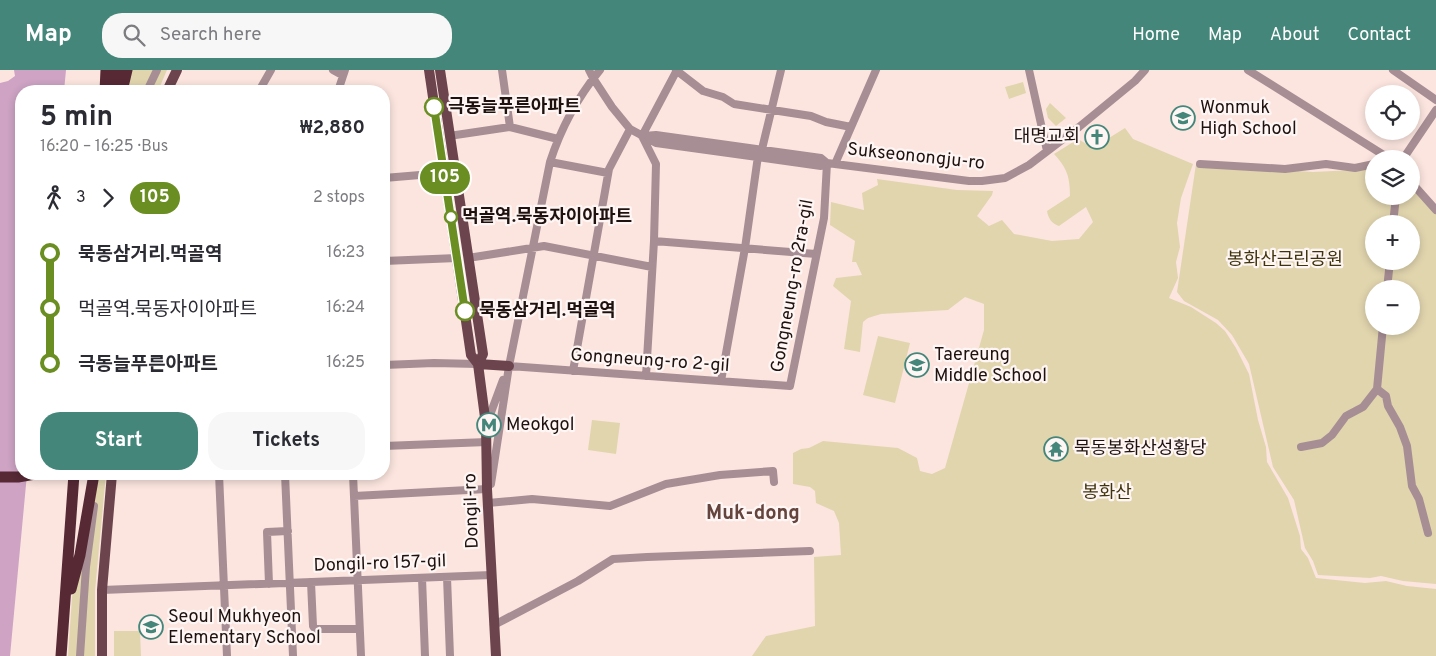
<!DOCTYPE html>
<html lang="en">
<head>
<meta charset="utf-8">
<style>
	:root { --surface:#fff; --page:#f7f7f7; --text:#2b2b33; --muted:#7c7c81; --accent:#44877a }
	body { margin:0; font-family:Overpass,"Noto Sans KR",sans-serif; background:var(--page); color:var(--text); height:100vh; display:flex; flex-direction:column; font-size:19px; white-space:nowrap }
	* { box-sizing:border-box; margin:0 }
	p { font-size:16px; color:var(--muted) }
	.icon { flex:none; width:28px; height:28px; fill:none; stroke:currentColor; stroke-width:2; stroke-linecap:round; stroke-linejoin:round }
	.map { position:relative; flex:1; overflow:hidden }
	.panel { position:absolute; left:15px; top:15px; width:375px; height:395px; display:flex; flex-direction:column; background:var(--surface); border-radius:20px; box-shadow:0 2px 8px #0003 }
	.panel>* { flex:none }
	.badge { padding:0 10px; border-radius:16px; font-size:18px; line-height:32px }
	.fabs { position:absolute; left:1365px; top:15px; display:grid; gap:10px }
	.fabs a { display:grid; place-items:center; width:55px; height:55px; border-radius:50%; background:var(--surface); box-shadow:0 2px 8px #0003; font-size:25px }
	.map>.badge { position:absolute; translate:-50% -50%; box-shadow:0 0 0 2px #fff }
	.legs { display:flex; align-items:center; gap:8px; height:55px; padding:0 25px; font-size:16px }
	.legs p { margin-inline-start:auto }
	.headline { display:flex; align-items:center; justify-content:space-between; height:85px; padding:0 25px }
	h1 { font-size:28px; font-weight:700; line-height:38px }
	.action { display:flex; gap:10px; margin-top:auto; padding:10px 25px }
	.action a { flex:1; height:58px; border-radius:20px; background:var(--accent); color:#fff; font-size:20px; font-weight:700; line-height:58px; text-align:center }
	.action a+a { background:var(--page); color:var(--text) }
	ul { padding:0 25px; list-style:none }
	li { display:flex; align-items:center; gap:18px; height:55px; font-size:19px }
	li i { display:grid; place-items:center; width:8px; height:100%; margin:0 6px; background:currentColor }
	li i::after { content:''; width:12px; height:12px; margin:-6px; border:4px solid; border-radius:50%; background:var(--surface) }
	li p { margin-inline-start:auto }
	li:first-child i { background:linear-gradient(#0000 50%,currentColor 0) }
	li:last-child i { background:linear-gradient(currentColor 50%,#0000 0) }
	header { display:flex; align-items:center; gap:30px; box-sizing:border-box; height:70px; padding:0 25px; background:var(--accent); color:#fff }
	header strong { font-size:24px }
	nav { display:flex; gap:28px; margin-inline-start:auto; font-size:18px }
	.search { width:350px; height:45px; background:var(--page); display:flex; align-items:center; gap:12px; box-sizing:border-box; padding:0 18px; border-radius:20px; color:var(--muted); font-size:19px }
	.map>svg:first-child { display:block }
</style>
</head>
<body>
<header>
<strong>Map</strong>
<div class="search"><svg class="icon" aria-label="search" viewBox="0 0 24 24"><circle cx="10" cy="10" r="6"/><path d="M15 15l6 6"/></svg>Search here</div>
<nav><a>Home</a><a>Map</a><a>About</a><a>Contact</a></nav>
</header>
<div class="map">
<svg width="1436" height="586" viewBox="0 0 1436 586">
	<rect width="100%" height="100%" fill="#fce5df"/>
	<path fill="#e1d5ae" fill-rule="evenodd" d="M129,0H167L158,21H125Z
		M1023,12L1026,23L1009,29L1005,17Z
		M1050,33L1066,48L1056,56L1048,48L1046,39Z
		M1125,58L1133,69L1193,94L1181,128L1177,153L1180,177L1176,192L1178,208L1169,228L1191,237L1216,253L1225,261L1236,278L1249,304L1258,350L1266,377L1267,392L1288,428L1300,466L1301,479L1308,488L1316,508L1365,513L1386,511L1407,516L1436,519V586H752L766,566L815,556L814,487L841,485L839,453L834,441L816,433L815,421L810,417L793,414V383L801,379L809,378L823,371L898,378L917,388L920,401L932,404L945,398L984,260V234L965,227L948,240L881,244L868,248L863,252L860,282L844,279L851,231L833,216L836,208L862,205L856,192H852L855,171L830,155L831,132L864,140L862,123L878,115L877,109L957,120L993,121L992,125L977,146L989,156L1002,150L1014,164L1052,171L1079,169L1093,152L1086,137L1059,156C1052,154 1048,148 1047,141L1070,126C1070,107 1067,98 1054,84L1078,69L1093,78Z
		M1196,94L1313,102L1374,99V126H1411V117L1436,143V514L1403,511L1381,506L1370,508L1318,505L1313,491L1305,478L1294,430L1273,397L1249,294L1232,265L1218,250L1184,231L1177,222ZM1374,154H1411V191H1374ZM1374,219H1411V256H1374Z
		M878,266L910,273L895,333L863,325Z
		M592,350L620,353L616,384L588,380Z
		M96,404H106L95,521V586H68L72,527L82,485Z
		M140,561L141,586H114V561Z"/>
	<path fill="#cea3c4" d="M14,0H66L64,21H21V404H27L10,586H0V13L8,11L15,6Z"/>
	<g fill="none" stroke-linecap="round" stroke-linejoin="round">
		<path stroke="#a78e94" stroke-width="8" d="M333,0L342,5
			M502,0L510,57
			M589,0L593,8L612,37L630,59L656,73L821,96L827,93L969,111H982L1005,108L1029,95L1079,57L1135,11L1145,0
			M676,0L703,21L723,27L734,34L811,46L826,52L851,57
			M1029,0L1047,81
			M1248,0L1390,89
			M1393,0L1436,30
			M147,21L157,0
			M259,21L271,0
			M338,21L345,0
			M449,66L510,57L558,69
			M642,66L656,94L654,171L646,306
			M642,66L677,0
			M644,66L656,65L821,88L827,93
			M762,79L781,0
			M1403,89L1436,40
			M550,92L608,103
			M835,94L876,0
			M1200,94L1285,99L1326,94L1355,98L1374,94
			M384,108L444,103
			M1411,112L1436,140
			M1393,154L1396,126
			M654,171L816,184
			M468,188L544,176L652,197
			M384,191L457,188
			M1387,219L1390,191
			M384,295L434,293L478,294
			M509,296L790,316L824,148L827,93
			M573,301L609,99L630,59
			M721,311L745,178L758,86
			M1377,319L1386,326L1388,336L1400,357L1407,376L1412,416L1419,429L1428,463
			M1377,319L1383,256
			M487,353L503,310
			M384,376L487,372
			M1301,377L1322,373L1332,365L1346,346L1363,337L1377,319
			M219,404L227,586
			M285,404L293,586
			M353,404L361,586
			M491,414L509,296L550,92C561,58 577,28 600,0
			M354,426L487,419
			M488,428V433L532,429L610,436L666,414L720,405L773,401L774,412
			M447,507L450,586
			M422,508L425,586
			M311,512L313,556L315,559H359
			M269,514L267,462L288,461
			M102,520L491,505
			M494,555L578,511L613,489L647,487L810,481
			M80,586L86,497L94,436"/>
		<path stroke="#6c444d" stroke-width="10" d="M429,0L471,285L478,294
			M440,0L483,284L478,294L486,355L487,419L496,586
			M167,21L177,0
			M478,294L509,296
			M102,586V520L112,404"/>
		<path stroke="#562935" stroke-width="11" d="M105,21L106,0
			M115,21L117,0
			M122,21L127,0
			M0,407H18L35,404
			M71,519L80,485L94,404
			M61,586L74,404"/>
	</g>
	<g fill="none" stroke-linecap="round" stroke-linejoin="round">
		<g stroke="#fff" stroke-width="11">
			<path id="line-1" d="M434,37L465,241"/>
		</g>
		<use href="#line-1" stroke="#6b8e23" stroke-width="8"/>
	</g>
	<defs>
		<g id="school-ring" transform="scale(1.25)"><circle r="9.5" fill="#fef6f4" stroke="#44877a" stroke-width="1.5"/><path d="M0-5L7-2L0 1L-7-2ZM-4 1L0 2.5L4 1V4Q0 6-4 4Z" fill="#44877a"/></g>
		<g id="church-ring" transform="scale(1.25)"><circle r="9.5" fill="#fef6f4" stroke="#44877a" stroke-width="1.5"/><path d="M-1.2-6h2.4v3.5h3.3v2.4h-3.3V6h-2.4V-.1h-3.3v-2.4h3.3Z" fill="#44877a"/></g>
		<g id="metro-ring" transform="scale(1.25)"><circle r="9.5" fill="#fef6f4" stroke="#44877a" stroke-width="1.5"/><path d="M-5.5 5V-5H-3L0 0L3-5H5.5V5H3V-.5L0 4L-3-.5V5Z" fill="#44877a"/></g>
		<g id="temple-ring" transform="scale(1.25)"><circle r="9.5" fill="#fef6f4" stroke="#44877a" stroke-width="1.5"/><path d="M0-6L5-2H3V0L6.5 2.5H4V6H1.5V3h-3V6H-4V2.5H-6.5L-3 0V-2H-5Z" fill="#44877a"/></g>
	</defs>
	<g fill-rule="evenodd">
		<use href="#school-ring" x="1183" y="48"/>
		<use href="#church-ring" x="1097" y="67"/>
		<use href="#school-ring" x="917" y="295"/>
		<use href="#metro-ring" x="489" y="355"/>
		<use href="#temple-ring" x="1056" y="379"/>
		<use href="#school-ring" x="151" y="557"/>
	</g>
	<g fill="#fff" stroke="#6b8e23" stroke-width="2.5">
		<circle cx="434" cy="37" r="9"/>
		<circle cx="451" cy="147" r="6"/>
		<circle cx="465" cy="241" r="9"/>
	</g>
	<g text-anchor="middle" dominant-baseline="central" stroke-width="4.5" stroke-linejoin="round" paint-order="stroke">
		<g font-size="18" font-weight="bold" fill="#1e110e" stroke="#fef6f4" text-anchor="start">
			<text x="448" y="37">극동늘푸른아파트</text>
			<text x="462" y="147">먹골역.묵동자이아파트</text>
			<text x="479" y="241">묵동삼거리.먹골역</text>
		</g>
		<g font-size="18" fill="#1e110e" stroke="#fef6f4" text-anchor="start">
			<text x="1200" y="38">Wonmuk<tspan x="1200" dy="21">High School</tspan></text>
			<text x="1080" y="67" text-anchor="end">대명교회</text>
			<text x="934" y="285">Taereung<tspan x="934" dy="21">Middle School</tspan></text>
			<text x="506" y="355">Meokgol</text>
			<text x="1074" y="379">묵동봉화산성황당</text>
			<text x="168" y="547">Seoul Mukhyeon<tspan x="168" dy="21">Elementary School</tspan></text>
		</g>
		<g font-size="18" fill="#1e110e" stroke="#fef6f4">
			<text transform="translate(916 87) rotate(6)">Sukseonongju-ro</text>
			<text transform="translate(793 216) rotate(-80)">Gongneung-ro 2ra-gil</text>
			<text transform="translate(650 291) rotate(4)">Gongneung-ro 2-gil</text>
			<text transform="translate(472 441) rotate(-92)">Dongil-ro</text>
			<text transform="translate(380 494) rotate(-2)">Dongil-ro 157-gil</text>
		</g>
		<g font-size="18" fill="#40340c" stroke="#fef6f4">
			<text x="1285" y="190">봉화산근린공원</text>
			<text x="1107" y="423">봉화산</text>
		</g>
		<g font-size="20" font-weight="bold" fill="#64443d" stroke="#fef6f4">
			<text x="753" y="444">Muk-dong</text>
		</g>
	</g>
</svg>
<div class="fabs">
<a><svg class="icon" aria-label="locate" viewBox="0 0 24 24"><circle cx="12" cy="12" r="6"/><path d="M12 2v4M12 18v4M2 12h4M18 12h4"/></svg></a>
<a><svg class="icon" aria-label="layers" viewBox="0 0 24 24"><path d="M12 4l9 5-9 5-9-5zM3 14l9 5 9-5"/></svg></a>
<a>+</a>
<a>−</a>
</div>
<b class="badge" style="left:445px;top:108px;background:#6b8e23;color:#fff">105</b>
<section class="panel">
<div class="headline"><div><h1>5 min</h1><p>16:20 – 16:25 · Bus</p></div><b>₩2,880</b></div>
<div class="legs"><svg class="icon" aria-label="walk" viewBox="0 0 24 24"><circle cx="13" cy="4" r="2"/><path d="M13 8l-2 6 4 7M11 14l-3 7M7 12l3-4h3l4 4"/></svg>3<svg class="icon" aria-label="forward" viewBox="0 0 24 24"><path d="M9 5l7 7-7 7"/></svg><b class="badge" style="background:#6b8e23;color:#fff">105</b><p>2 stops</p></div>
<ul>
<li><i style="color:#6b8e23"></i><b>묵동삼거리.먹골역</b><p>16:23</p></li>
<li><i style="color:#6b8e23"></i><span>먹골역.묵동자이아파트</span><p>16:24</p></li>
<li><i style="color:#6b8e23"></i><b>극동늘푸른아파트</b><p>16:25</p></li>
</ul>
<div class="action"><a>Start</a><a>Tickets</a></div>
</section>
</div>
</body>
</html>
